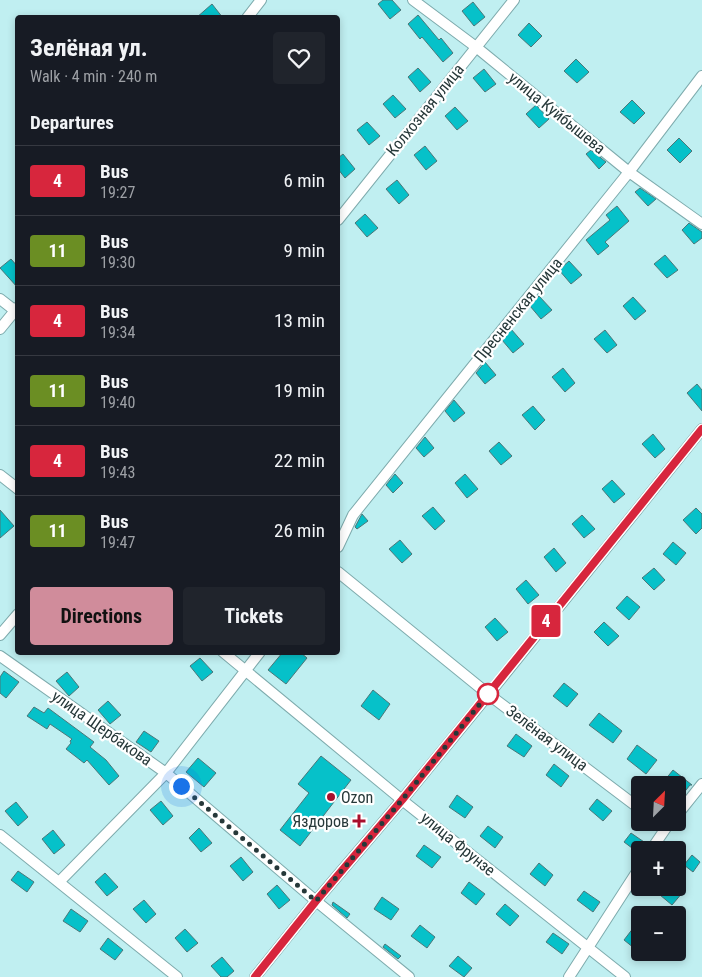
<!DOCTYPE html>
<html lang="en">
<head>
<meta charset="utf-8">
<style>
	:root { --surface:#171b24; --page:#20242c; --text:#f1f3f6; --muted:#9ea1a6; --line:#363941; --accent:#d08c9b }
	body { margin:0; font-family:"Roboto Condensed",sans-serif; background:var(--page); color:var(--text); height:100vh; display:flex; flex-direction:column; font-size:19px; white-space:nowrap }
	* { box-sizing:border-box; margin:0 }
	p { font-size:16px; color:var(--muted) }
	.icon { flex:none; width:28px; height:28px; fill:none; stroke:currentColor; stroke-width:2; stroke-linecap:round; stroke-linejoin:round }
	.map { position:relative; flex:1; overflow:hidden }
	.details { position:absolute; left:15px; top:15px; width:325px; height:640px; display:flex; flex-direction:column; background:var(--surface); border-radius:5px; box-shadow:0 2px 8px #0003 }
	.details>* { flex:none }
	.badge { padding:0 10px; border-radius:4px; font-size:18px; line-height:32px }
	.needle { width:32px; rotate:24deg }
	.controls { position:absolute; left:631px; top:776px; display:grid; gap:10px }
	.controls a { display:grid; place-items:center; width:55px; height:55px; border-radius:5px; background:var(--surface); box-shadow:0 2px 8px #0003; font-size:25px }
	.you { position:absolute; width:25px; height:25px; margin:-12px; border:4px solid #fff; border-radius:50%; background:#1a73e8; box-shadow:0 0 0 8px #1a73e833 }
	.map>.badge { position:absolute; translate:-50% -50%; box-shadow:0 0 0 2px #fff }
	h2 { padding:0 15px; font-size:19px; line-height:45px }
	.round { display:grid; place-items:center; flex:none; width:52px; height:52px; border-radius:5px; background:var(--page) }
	.summary { display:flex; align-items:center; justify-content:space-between; height:85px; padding:0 15px }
	h1 { font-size:24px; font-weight:700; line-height:38px }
	.cta { display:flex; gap:10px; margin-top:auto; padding:10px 15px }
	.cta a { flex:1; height:58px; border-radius:5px; background:var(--accent); color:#111; font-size:20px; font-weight:700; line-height:58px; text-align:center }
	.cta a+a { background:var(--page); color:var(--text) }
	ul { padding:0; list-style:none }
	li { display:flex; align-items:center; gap:15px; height:70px; padding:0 15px; border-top:1px solid var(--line) }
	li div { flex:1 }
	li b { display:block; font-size:19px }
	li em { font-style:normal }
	li .badge { min-width:55px; font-weight:700; text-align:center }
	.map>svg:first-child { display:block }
</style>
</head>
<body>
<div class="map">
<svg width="702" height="977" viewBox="0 0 702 977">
	<rect width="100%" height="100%" fill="#c0eff1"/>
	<path fill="#06c1c9" stroke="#4b7779" d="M383,0H392L401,10L390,19L378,4Z
		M473,2L485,17L474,26L462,11Z
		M212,4L223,18H196Z
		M418,15L439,40L441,38L453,53L443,62L422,37L420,39L408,24Z
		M529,23L542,36L531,47L518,35Z
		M576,59L589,72L577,83L564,71Z
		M418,68L431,82L420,92L408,77Z
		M484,69L496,84L485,92L473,78Z
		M393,95L406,109L395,118L383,104Z
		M632,100L645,113L634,124L620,112Z
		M536,105L549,119L539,128L526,114Z
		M455,107L468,121L457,130L445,116Z
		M367,122L380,136L369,145L357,130Z
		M679,138L692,151L680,163L667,150Z
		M425,146L437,161L426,170L414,155Z
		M591,150L606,162L599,169L586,154Z
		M343,154L355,169L345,178L338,169V158Z
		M397,180L409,195L399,204L386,189Z
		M640,188L656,199L648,206L635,192Z
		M617,206L629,221L605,242L609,246L598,255L586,240L610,220L606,215Z
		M365,214L378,228L367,237L355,223Z
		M689,223L702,232V238L694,244L682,230Z
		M665,255L678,270L667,278L654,264Z
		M11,259L18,267V288L0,268Z
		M569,261L582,275L571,284L559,270Z
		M539,296L552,310L541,319L530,306Z
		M633,297L646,311L635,320L623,306Z
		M511,329L524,344L513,353L502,340Z
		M605,330L617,345L607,353L594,339Z
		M485,362L496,375L485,384L476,373Z
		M563,368L575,383L565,392L552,377Z
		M697,384L702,390V411L687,393Z
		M454,400L465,413L454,422L445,411Z
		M533,406L545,420L535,430L522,415Z
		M653,434L665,449L655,458L642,444Z
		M425,437L434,448L424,457L416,448Z
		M499,442L512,456L501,465L489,451Z
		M395,474L403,483L393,493L386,485Z
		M465,474L478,489L467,498L455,483Z
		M612,480L625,494L614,503L602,489Z
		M433,507L445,521L435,530L422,516Z
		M696,508L702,514V528L696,534L683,520Z
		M0,510L14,526L0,538Z
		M362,514L368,521L357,529L355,527Z
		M582,515L595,529L584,538L572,524Z
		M400,540L412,554L402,563L389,549Z
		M673,542L686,553L676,565L663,554Z
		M554,548L566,563L556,572L544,557Z
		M654,568L665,580L654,590L642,578Z
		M526,580L539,595L528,604L516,589Z
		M627,596L640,607L629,620L616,608Z
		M495,618L508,632L497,641L485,627Z
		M604,622L619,636L608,646L594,632Z
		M283,652H300L307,658L286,684L268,670Z
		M200,658L213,672L202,681L190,666Z
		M4,671L19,682L6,698L0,693V677Z
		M67,672L79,687L69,696L56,681Z
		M564,683L578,694L567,707L553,696Z
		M373,690L390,704L379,720L361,706Z
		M108,701L121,715L110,724L98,710Z
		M34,707L44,713L48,708L94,742L90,747L106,760L119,776L109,785L87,760L84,763L66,749L71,743L70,741L72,739L50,724L47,729L27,716Z
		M599,713L622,731L613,743L589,725Z
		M144,731L159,741L151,752L136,742Z
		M516,734L532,746L524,757L507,746Z
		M637,745L657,760L646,774L627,759Z
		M321,756L351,780L300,846L280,830L309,793L298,784Z
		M198,758L216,773L204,787L186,772Z
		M554,764L569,776L561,787L546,775Z
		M673,770L692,785H690L678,800V785H661Z
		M457,795L473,807L465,818L449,807Z
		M597,799L612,811L603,821L589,809Z
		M161,801L173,816L163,825L150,810Z
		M16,802L28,817L18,826L5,811Z
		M488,826L503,837L495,848L480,836Z
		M199,828L212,843L201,852L189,838Z
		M53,830L65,845L54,854L42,839Z
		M631,833L647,844L643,850H640V854L624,842Z
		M424,845L441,857L432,868L416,856Z
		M692,855L700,862L693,872L684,865Z
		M241,857L253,872L243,881L230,866Z
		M539,863L553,875L545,886L530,874Z
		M18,871L34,882L27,892L11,880Z
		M105,873L118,887L107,896L95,882Z
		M469,882L485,894L476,905L461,893Z
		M277,885L290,900L279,909L267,894Z
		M666,888H677L683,892L672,905L660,895Z
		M584,891L600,902L593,912L577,900Z
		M382,897L399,909L391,920L374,909Z
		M144,900L156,914L146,923L133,909Z
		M333,902L350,914L347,918L332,905Z
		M505,904L519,916L510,926L496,914Z
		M71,909L88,921L80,932L63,921Z
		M420,925L435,937L427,948L411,936Z
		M634,927L640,932V939L634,948L624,940Z
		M185,929L198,943L187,952L175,938Z
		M553,933L569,944L562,954L546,942Z
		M108,938L123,950L115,960L100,949Z
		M385,944L401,956L398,959L383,947Z
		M458,956L472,968L464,977L449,966Z
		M222,957L234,971L227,977H221L211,966Z"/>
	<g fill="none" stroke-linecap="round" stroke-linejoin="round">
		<g stroke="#7eabad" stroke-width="12">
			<path id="street" d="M413,0L476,47L629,172L702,224
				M247,18L261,0
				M338,220L514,0
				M0,299L18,313
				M0,329L18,307
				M0,475L18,489
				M338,547L353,515L629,172L702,76
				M338,572L488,694L640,809
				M0,635L18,614
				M223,652L402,800L625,977
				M0,656L166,773L316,901L409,977
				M678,814L702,784
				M0,835L177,977
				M651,850L670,822
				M59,882L166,773L260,652
				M255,977L316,901L402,800L488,695L702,429
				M569,977L640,867"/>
		</g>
		<use href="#street" stroke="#fff" stroke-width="10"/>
	</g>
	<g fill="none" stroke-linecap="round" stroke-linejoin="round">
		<g stroke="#fff" stroke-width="11">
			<path id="line" d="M255,977L316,901L402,800L463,725L702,429"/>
		</g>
		<use href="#line" stroke="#d7263d" stroke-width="8"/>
		<path stroke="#263839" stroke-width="5" stroke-dasharray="0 9" d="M181,786L316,901L402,800L488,694"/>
	</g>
	<circle fill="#fff" stroke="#d7263d" stroke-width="2.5" cx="488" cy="694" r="10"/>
	<g fill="#a80f2c" stroke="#fff" stroke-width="2">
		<circle cx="331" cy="797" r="5"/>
		<path d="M356.5 813.5h5v5h5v5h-5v5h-5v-5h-5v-5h5z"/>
	</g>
	<g text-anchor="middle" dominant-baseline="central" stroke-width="4.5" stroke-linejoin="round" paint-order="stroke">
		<g font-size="16" fill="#263839" stroke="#fff">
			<text transform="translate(425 110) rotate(-51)">Колхозная улица</text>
			<text transform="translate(557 113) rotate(39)">улица Куйбышева</text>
			<text transform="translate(518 310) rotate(-51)">Пресненская улица</text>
			<text transform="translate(102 728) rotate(35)">улица Щербакова</text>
			<text transform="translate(547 738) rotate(37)">Зелёная улица</text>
			<text transform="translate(458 844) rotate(39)">улица Фрунзе</text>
		</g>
		<g font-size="16" fill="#263839" stroke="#fff" text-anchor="start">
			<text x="341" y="797">Ozon</text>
			<text x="349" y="821" text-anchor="end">Яздоров</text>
		</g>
	</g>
</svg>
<div class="controls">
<a><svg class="needle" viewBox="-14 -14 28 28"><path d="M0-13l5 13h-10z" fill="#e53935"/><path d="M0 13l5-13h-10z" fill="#9ea1a6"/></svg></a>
<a>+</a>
<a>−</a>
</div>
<div class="you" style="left:181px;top:786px"></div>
<b class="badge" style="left:546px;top:621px;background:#d7263d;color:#fff">4</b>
<section class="details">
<div class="summary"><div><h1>Зелёная ул.</h1><p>Walk · 4 min · 240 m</p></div><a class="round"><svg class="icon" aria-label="heart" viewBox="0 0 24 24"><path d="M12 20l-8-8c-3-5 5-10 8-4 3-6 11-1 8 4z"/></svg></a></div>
<h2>Departures</h2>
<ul>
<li><span class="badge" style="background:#d7263d;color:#fff">4</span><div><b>Bus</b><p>19:27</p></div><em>6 min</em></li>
<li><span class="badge" style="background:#6b8e23;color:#fff">11</span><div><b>Bus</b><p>19:30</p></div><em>9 min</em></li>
<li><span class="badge" style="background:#d7263d;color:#fff">4</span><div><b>Bus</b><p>19:34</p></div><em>13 min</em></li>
<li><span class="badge" style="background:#6b8e23;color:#fff">11</span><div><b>Bus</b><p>19:40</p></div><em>19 min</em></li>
<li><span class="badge" style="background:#d7263d;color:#fff">4</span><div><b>Bus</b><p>19:43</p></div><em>22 min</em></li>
<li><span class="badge" style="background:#6b8e23;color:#fff">11</span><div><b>Bus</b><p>19:47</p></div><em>26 min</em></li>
</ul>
<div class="cta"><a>Directions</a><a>Tickets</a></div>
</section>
</div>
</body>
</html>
